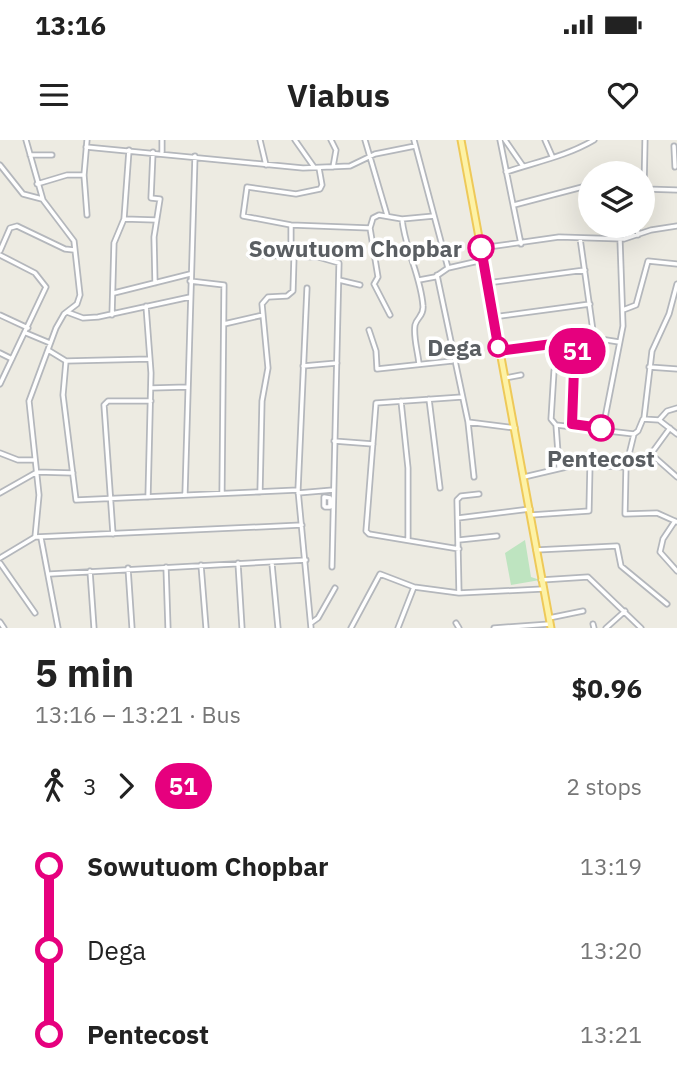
<!DOCTYPE html>
<html lang="en">
<head>
<meta charset="utf-8">
<style>
	:root { --surface:#fff; --page:#f2f2f2; --text:#222; --muted:#767676 }
	body { margin:0; font-family:"IBM Plex Sans",sans-serif; background:var(--page); color:var(--text); height:100vh; display:flex; flex-direction:column; font-size:26px; white-space:nowrap }
	* { box-sizing:border-box; margin:0 }
	p { font-size:23px; color:var(--muted) }
	.icon { flex:none; width:38px; height:38px; fill:none; stroke:currentColor; stroke-width:2; stroke-linecap:round; stroke-linejoin:round }
	.map { position:relative; height:488px; overflow:hidden }
	.details { display:flex; flex-direction:column; background:var(--surface); flex:1 }
	.details>* { flex:none }
	.badge { padding:0 14px; border-radius:23px; font-size:24px; line-height:46px }
	.tools { position:absolute; left:578px; top:21px; display:grid; gap:14px }
	.tools a { display:grid; place-items:center; width:77px; height:77px; border-radius:50%; background:var(--surface); box-shadow:0 7px 28px #0002; font-size:35px }
	.map>.badge { position:absolute; translate:-50% -50%; box-shadow:0 0 0 4px #fff }
	.legs { display:flex; align-items:center; gap:10px; height:77px; padding:0 35px; font-size:23px }
	.legs p { margin-inline-start:auto }
	.overview { display:flex; align-items:center; justify-content:space-between; height:119px; padding:0 35px }
	h1 { font-size:38px; font-weight:700; line-height:52px }
	ul { padding:0 35px; list-style:none }
	li { display:flex; align-items:center; gap:24px; height:84px; font-size:26px }
	li i { display:grid; place-items:center; width:10px; height:100%; margin:0 9px; background:currentColor }
	li i::after { content:''; width:18px; height:18px; margin:-9px; border:5px solid; border-radius:50%; background:var(--surface) }
	li p { margin-inline-start:auto }
	li:first-child i { background:linear-gradient(#0000 50%,currentColor 0) }
	li:last-child i { background:linear-gradient(currentColor 50%,#0000 0) }
	.status { display:flex; justify-content:space-between; align-items:center; height:49px; padding:0 35px; background:var(--surface); direction:ltr }
	.status svg { height:19px; fill:currentColor }
	header { display:flex; justify-content:space-between; align-items:center; height:91px; padding:0 35px; background:var(--surface); font-size:32px; font-weight:700 }
	.map>svg:first-child { display:block }
</style>
</head>
<body>
<div class="status"><b>13:16</b><svg viewBox="0 0 49 12"><path d="M0 12V9h3v3zM5 12V6h3v6zM10 12V3h3v9zM15 12V0h3v12zM26 1h20v11H26zM47 4h2v5h-2z"/></svg></div>
<header><svg class="icon" aria-label="menu" viewBox="0 0 24 24"><path d="M4 6h16M4 12h16M4 18h16"/></svg>Viabus<svg class="icon" aria-label="heart" viewBox="0 0 24 24"><path d="M12 20l-8-8c-3-5 5-10 8-4 3-6 11-1 8 4z"/></svg></header>
<div class="map">
<svg width="677" height="488" viewBox="0 0 677 488">
	<rect width="100%" height="100%" fill="#edebe2"/>
	<path fill="#bee4c0" d="M525,400L531,437L540,440L511,445L505,413Z"/>
	<g fill="none" stroke-linecap="round" stroke-linejoin="round">
		<g stroke="#b4b7bc" stroke-width="7">
			<path id="minor" d="M26,0L43,60L74,101L80,155L77,164L64,174L56,188L29,261L39,355L35,397
				M162,0V12
				M260,0L266,25
				M295,0L314,27
				M331,0L336,10L333,27
				M365,0L387,75
				M414,0L448,128
				M500,0L521,104
				M505,0L523,26
				M545,0L552,16
				M674,6L675,27
				M86,7L303,28L350,26L375,14L415,6
				M153,12L151,58L160,59L154,97L155,143
				M30,15H52
				M0,25L23,54L42,59
				M319,28L322,45L320,49L296,54L247,47L243,76L291,85L370,88
				M506,32C536,22 567,16 594,0
				M37,44L67,35H84
				M644,49L645,0
				M644,49L677,50
				M514,65L590,45
				M87,75L84,35L87,0
				M124,79L156,80
				M402,79C405,110 421,136 423,166C424,176 417,177 415,185C413,197 418,212 419,224
				M291,85V117
				M637,86L638,95
				M580,98L594,198
				M481,108L559,97L624,99L651,90L677,86
				M0,111L10,88L17,86L65,109L74,110
				M0,115L35,133L46,147L0,244
				M250,115L318,117L339,123L332,427
				M437,135L468,282L474,337
				M339,140L360,145
				M419,140L435,137L448,128L483,120
				M190,141L224,145L222,352
				M487,143L585,130
				M307,148L298,350L311,488
				M114,153L190,134
				M146,166L151,233L148,357
				M623,170L636,165L648,121L677,124
				M67,172L83,178L98,177L190,157
				M0,175L28,188
				M112,175L114,103L124,79L129,10
				M390,175L374,144L378,137L370,88L373,78L379,75L402,79L434,76
				M493,177L590,164
				M224,184L263,175
				M369,190L376,211L377,229L452,221
				M26,193L50,203
				M48,210L66,221L150,219
				M500,211L594,198L619,202
				M0,213L12,219
				M66,221L63,255L76,360L298,350
				M303,226L337,223
				M649,227L677,229
				M554,231L551,279L556,285L559,327
				M505,238L521,235
				M151,248L188,247
				M429,259L440,348
				M401,261L408,328V399
				M644,278L652,211L669,174L677,144
				M659,280L667,271L677,268
				M468,282L515,288
				M572,284L575,201
				M556,285L634,294
				M603,288L623,186L620,100
				M670,288L651,314L677,337
				M677,294L659,280L643,279L638,291L634,294L626,327L625,374L657,373L677,382
				M334,301L373,304
				M0,313L18,320H35
				M524,337L575,325L625,327
				M260,352L262,261L268,228L262,164L268,157L287,156L293,151L294,117
				M0,353L37,332L73,333
				M298,353L333,350
				M185,354L195,16
				M324,366V357L330,358V367H325
				M531,375L589,371L590,324
				M458,378L530,369
				M675,381L663,399L660,412L677,431
				M113,394L104,265L108,261H151
				M41,398L58,488
				M459,400L497,396
				M459,409L369,394L366,391L376,263L462,257
				M536,410L617,406L621,426L667,464
				M0,418L35,397L302,385
				M0,423L35,473
				M238,423L242,488
				M272,424L278,488
				M201,425L206,488
				M166,427L168,488
				M128,428L132,488
				M90,431L94,488
				M50,434L306,420
				M541,440L588,437L641,488
				M459,453L457,360L461,356L479,354
				M549,478L583,471
				M0,482L4,488
				M311,483L318,478L335,448
				M456,483L459,488
				M593,484L594,488
				M351,488L380,434L414,447L459,453L543,449
				M398,488L414,447
				M494,488L550,484
				M606,488L625,471"/>
		</g>
		<g stroke="#eec959" stroke-width="9">
			<path id="major" d="M461,0L551,488"/>
		</g>
		<use href="#minor" stroke="#fff" stroke-width="3.5"/>
		<use href="#major" stroke="#fdf2a6" stroke-width="5"/>
	</g>
	<g fill="none" stroke-linecap="round" stroke-linejoin="round">
		<g stroke="#fff" stroke-width="16">
			<path id="line-1" d="M481,108L499,211L575,201L572,284L601,288"/>
		</g>
		<use href="#line-1" stroke="#e6007e" stroke-width="10"/>
	</g>
	<g fill="#fff" stroke="#e6007e" stroke-width="3.5">
		<circle cx="481" cy="108" r="12"/>
		<circle cx="498" cy="207" r="9"/>
		<circle cx="601" cy="288" r="12"/>
	</g>
	<g text-anchor="middle" dominant-baseline="central" stroke-width="7" stroke-linejoin="round" paint-order="stroke">
		<g font-size="23" font-weight="bold" fill="#5a5e62" stroke="#fff" text-anchor="end">
			<text x="462" y="108">Sowutuom Chopbar</text>
			<text x="482" y="207">Dega</text>
			<text x="601" y="318" text-anchor="middle">Pentecost</text>
		</g>
	</g>
</svg>
<div class="tools">
<a><svg class="icon" aria-label="layers" viewBox="0 0 24 24"><path d="M12 4l9 5-9 5-9-5zM3 14l9 5 9-5"/></svg></a>
</div>
<b class="badge" style="left:577px;top:211px;background:#e6007e;color:#fff">51</b>
</div>
<section class="details">
<div class="overview"><div><h1>5 min</h1><p>13:16 – 13:21 · Bus</p></div><b>$0.96</b></div>
<div class="legs"><svg class="icon" aria-label="walk" viewBox="0 0 24 24"><circle cx="13" cy="4" r="2"/><path d="M13 8l-2 6 4 7M11 14l-3 7M7 12l3-4h3l4 4"/></svg>3<svg class="icon" aria-label="forward" viewBox="0 0 24 24"><path d="M9 5l7 7-7 7"/></svg><b class="badge" style="background:#e6007e;color:#fff">51</b><p>2 stops</p></div>
<ul>
<li><i style="color:#e6007e"></i><b>Sowutuom Chopbar</b><p>13:19</p></li>
<li><i style="color:#e6007e"></i><span>Dega</span><p>13:20</p></li>
<li><i style="color:#e6007e"></i><b>Pentecost</b><p>13:21</p></li>
</ul>
</section>
</body>
</html>
